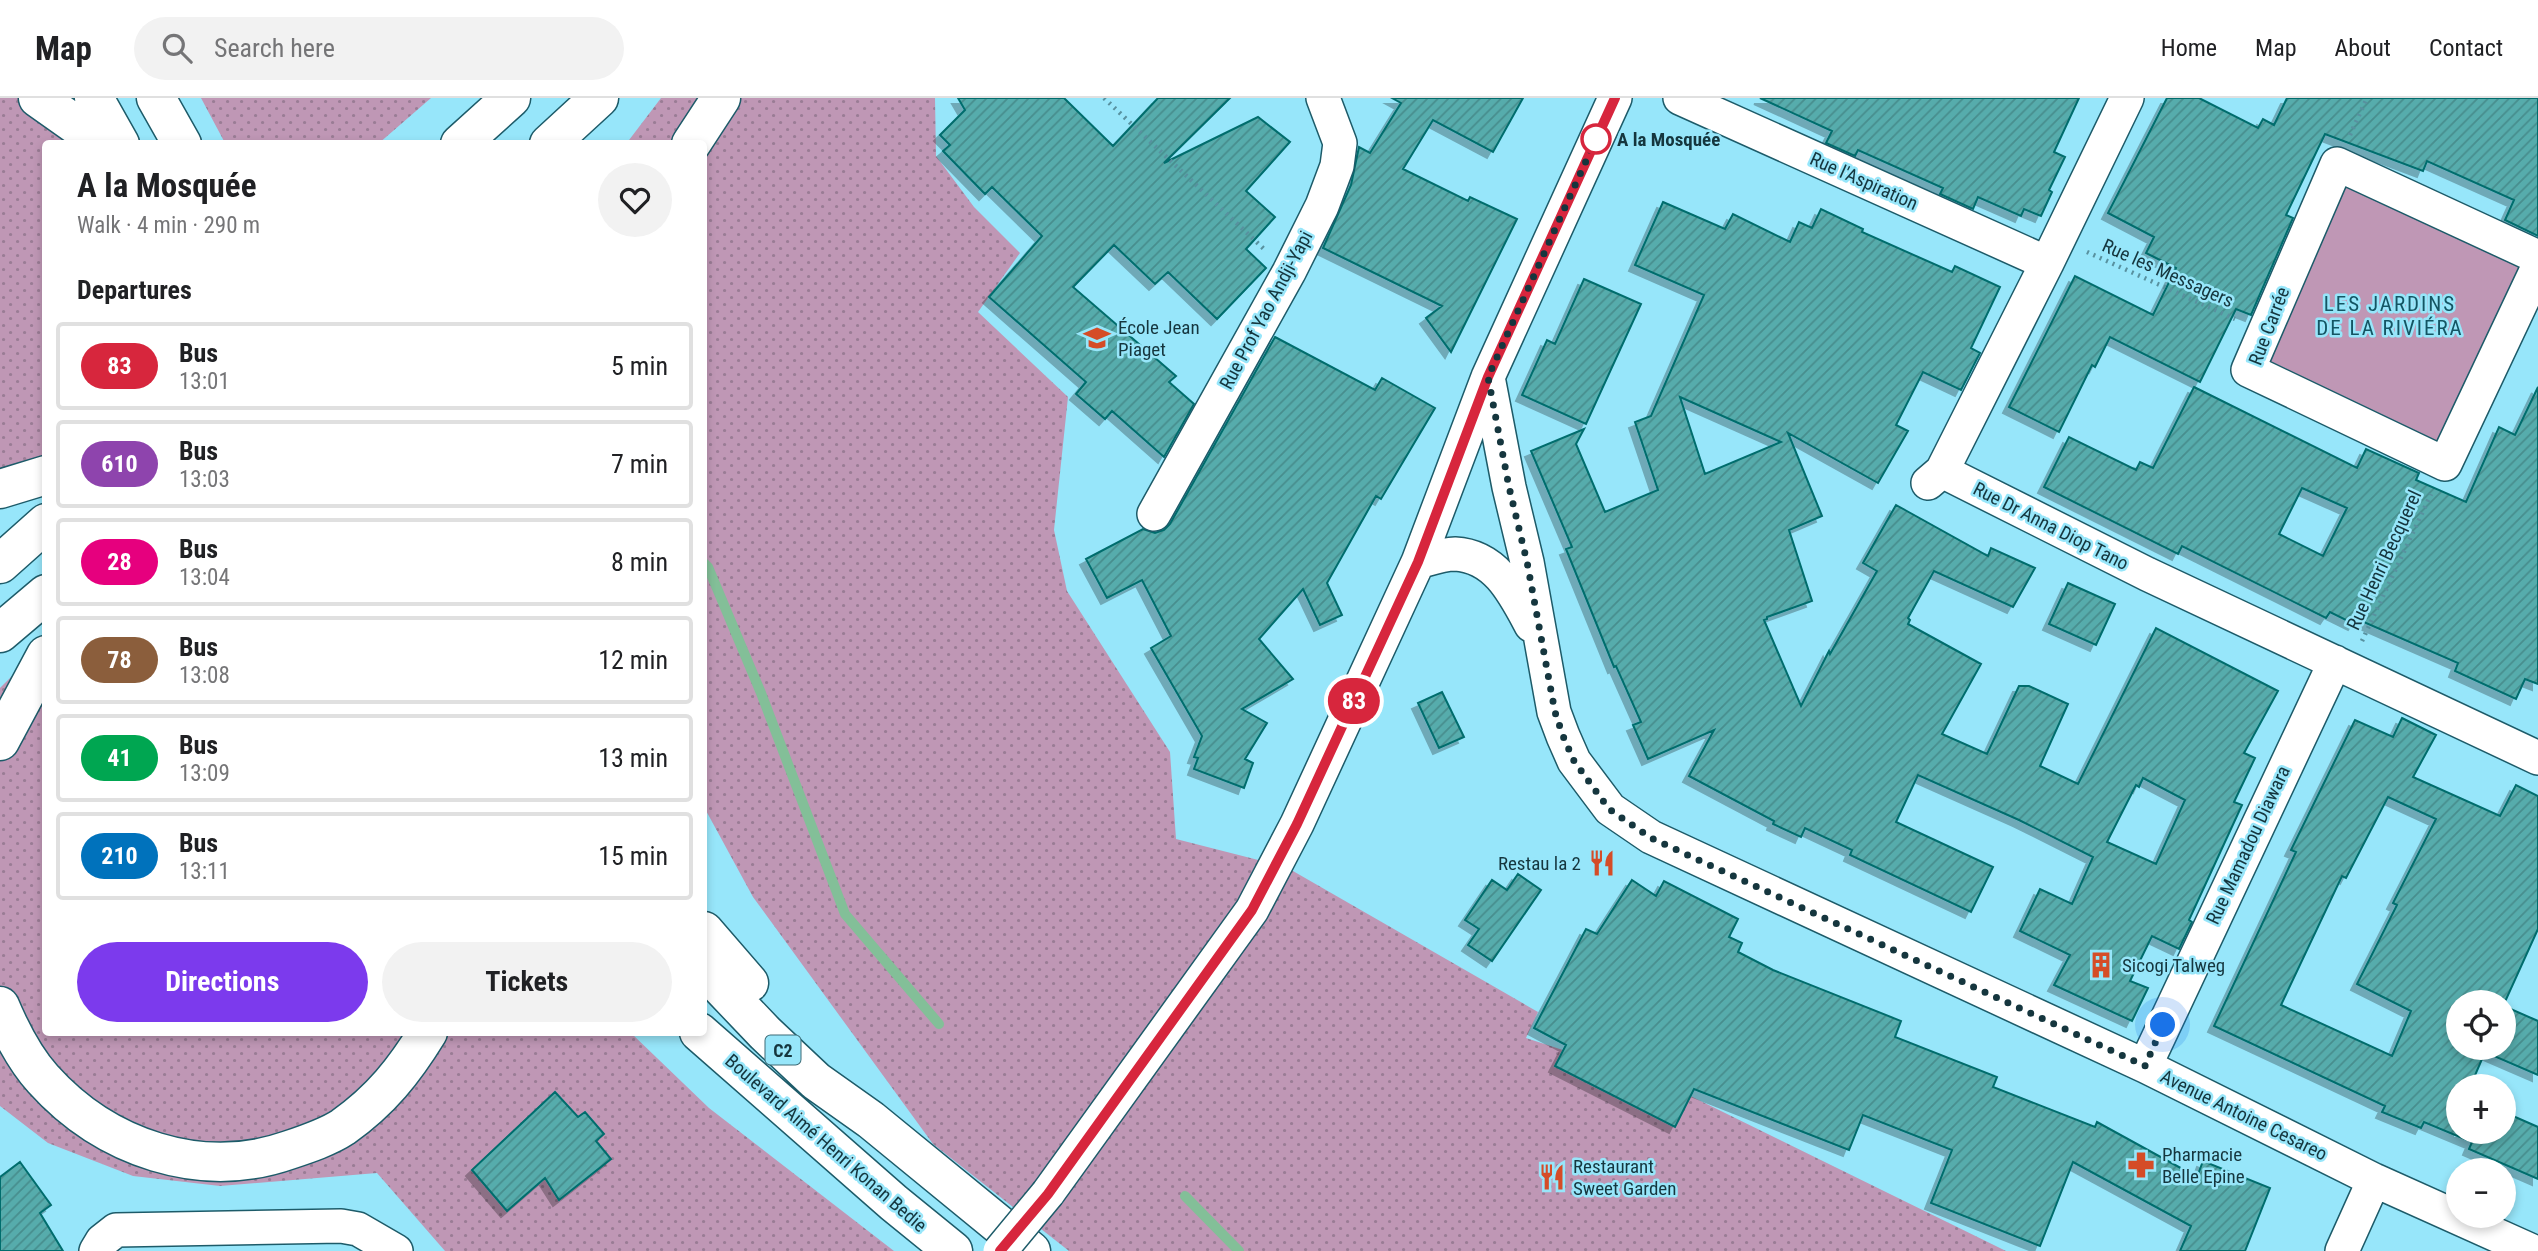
<!DOCTYPE html>
<html lang="en">
<head>
<meta charset="utf-8">
<style>
	:root { --surface:#fff; --page:#f2f2f2; --text:#202124; --muted:#757577; --line:#e0e0e0; --accent:#7c3aed }
	body { margin:0; font-family:"Roboto Condensed",sans-serif; background:var(--page); color:var(--text); height:100vh; display:flex; flex-direction:column; font-size:26px; white-space:nowrap }
	* { box-sizing:border-box; margin:0 }
	p { font-size:23px; color:var(--muted) }
	.icon { flex:none; width:38px; height:38px; fill:none; stroke:currentColor; stroke-width:2; stroke-linecap:round; stroke-linejoin:round }
	.map { position:relative; flex:1; overflow:hidden }
	.sheet { position:absolute; left:42px; top:42px; width:665px; height:896px; display:flex; flex-direction:column; background:var(--surface); border-radius:7px; box-shadow:0 4px 10px #0003 }
	.sheet>* { flex:none }
	.badge { padding:0 14px; border-radius:23px; font-size:24px; line-height:46px }
	.tools { position:absolute; left:2446px; top:892px; display:grid; gap:14px }
	.tools a { display:grid; place-items:center; width:70px; height:70px; border-radius:50%; background:var(--surface); box-shadow:0 4px 10px #0003; font-size:35px }
	.you { position:absolute; width:35px; height:35px; margin:-18px; border:5px solid #fff; border-radius:50%; background:#1a73e8; box-shadow:0 0 0 10px #1a73e833 }
	.map>.badge { position:absolute; translate:-50% -50%; box-shadow:0 0 0 4px #fff }
	h2 { padding:0 35px; font-size:26px; line-height:63px }
	.round { display:grid; place-items:center; flex:none; width:74px; height:74px; border-radius:37px; background:var(--page) }
	.summary { display:flex; align-items:center; justify-content:space-between; height:119px; padding:0 35px }
	h1 { font-size:33px; font-weight:700; line-height:52px }
	.primary-button { display:flex; gap:14px; margin-top:auto; padding:14px 35px }
	.primary-button a { flex:1; height:80px; border-radius:42px; background:var(--accent); color:#fff; font-size:28px; font-weight:700; line-height:80px; text-align:center }
	.primary-button a+a { background:var(--page); color:var(--text) }
	ul { padding:0; list-style:none }
	li { display:flex; align-items:center; gap:21px; height:88px; margin:0 14px 10px; padding:0 21px; border:4px solid var(--line); border-radius:7px }
	li div { flex:1 }
	li b { display:block; font-size:26px }
	li em { font-style:normal }
	li .badge { min-width:77px; font-weight:700; text-align:center }
	header { display:flex; align-items:center; gap:42px; box-sizing:border-box; height:98px; padding:0 35px; background:var(--surface); border-bottom:2px solid var(--line) }
	header strong { font-size:33px }
	nav { display:flex; gap:38px; margin-inline-start:auto; font-size:24px }
	.search { width:490px; height:63px; background:var(--page); display:flex; align-items:center; gap:18px; box-sizing:border-box; padding:0 24px; border-radius:38px; color:var(--muted); font-size:26px }
	.map>svg:first-child { display:block }
</style>
</head>
<body>
<header>
<strong>Map</strong>
<div class="search"><svg class="icon" aria-label="search" viewBox="0 0 24 24"><circle cx="10" cy="10" r="6"/><path d="M15 15l6 6"/></svg>Search here</div>
<nav><a>Home</a><a>Map</a><a>About</a><a>Contact</a></nav>
</header>
<div class="map">
<svg width="2538" height="1153" viewBox="0 0 2538 1153">
	<defs>
		<pattern id="grass-dots" width="8" height="8" patternUnits="userSpaceOnUse" patternTransform="scale(1.75)"><rect width="8" height="8" fill="#bf97b5"/><path d="M2 2h.1M6 6h.1" fill="none" stroke="#9a7c95" stroke-width="1.8" stroke-linecap="round"/></pattern>
		<pattern id="building-hatch" width="6" height="6" patternUnits="userSpaceOnUse" patternTransform="scale(1.75)"><rect width="6" height="6" fill="#57acac"/><path d="M-1 1l2-2M0 6l6-6M5 7l2-2" fill="none" stroke="#478d8d"/></pattern>
		<filter id="shadow"><feDropShadow dx="-6" dy="6" stdDeviation="0" flood-color="#0004"/></filter>
	</defs>
	<rect width="100%" height="100%" fill="#97e6fa"/>
	<path fill="url(#grass-dots)" d="M0,0H66L92,45L46,46L45,357L0,400Z
		M201,0H431L378,46L225,45Z
		M661,0H935L936,58L974,109L1020,155L978,214L1068,299L1054,432L1067,493L1170,654L1176,741L1286,769L1538,914L1526,940L1664,985L2006,1153H1069L933,1046L753,799L704,709V46H626Z
		M45,545L46,934L631,935L709,1010L894,1153H445L377,1075L220,1088L133,1078L48,1045L0,1008V590Z"/>
	<path fill="#bf97b5" d="M2345,75L2535,164L2444,358L2254,269Z"/>
	<g fill="none" stroke-linecap="round" stroke-linejoin="round">
		<path stroke="#83bf98" stroke-width="10" d="M704,465L708,469L761,595L845,816L939,926
			M1185,1098L1239,1153"/>
	</g>
	<path fill="url(#building-hatch)" stroke="#006d6d" stroke-width="2" fill-rule="evenodd" filter="url(#shadow)" d="M958,0H1064L1113,48L1158,0H1230L1164,65L1258,19L1290,44L1246,93L1275,119L1246,151L1266,170L1217,221L1168,174L1155,186L1114,147L1073,189L1176,278L1169,284L1194,306L1164,359L1112,313L1105,321L1076,296L1086,284L989,199L1042,138L992,89L985,96L943,53L950,47L940,37L965,12Z
		M1392,0H1523L1493,54L1433,22L1403,71L1468,103L1470,99L1517,121L1451,254L1426,220L1442,208L1323,150L1351,87L1359,49L1370,55L1401,5Z
		M1760,0H2079L2054,54L2065,59L2049,92L2052,94L2041,118L2024,111L2021,118L1978,99L1973,111L1940,96L1943,90L1858,52L1855,58L1826,45L1832,33Z
		M2167,0H2199L2258,30L2263,21L2274,27L2287,0H2538V138L2505,122L2514,102L2427,63L2423,73L2325,36L2286,117L2293,120L2251,217L2236,211L2200,284L2110,239L2095,269L2092,267L2059,334L2009,309L2075,178L2153,217L2176,170L2146,155L2154,139L2108,115Z
		M1663,104L1725,131L1733,116L1790,144L1799,124L1812,130L1821,111L1863,131L1862,134L1952,174L1955,168L2000,189L1971,250L1980,255L1961,292L1923,274L1896,327L1908,333L1878,385L1788,335L1822,418L1789,432L1812,503L1767,519V521L1764,522L1801,608L1829,553L1830,556L1877,473L1863,465L1896,407L1988,458L1991,450L2035,470L2013,509L1934,473L1908,520L1910,522L1908,526L1981,566L1942,636L1987,656L2019,588H2029L2068,606L2040,668L2078,686L2156,530L2278,593L2244,655L2255,660L2234,704L2242,707L2189,822L2192,824L2179,851L2152,838L2130,883L2148,890L2132,923L2054,887L2070,857L2020,833L2040,791L2072,806L2093,759L2019,722L1918,677L1896,724L1993,769L1971,814L1850,757L1852,752L1805,730L1801,739L1773,726L1774,723L1689,678L1714,632L1648,661L1633,627L1641,624L1616,568L1614,569L1566,451L1572,449L1531,353L1584,331L1576,346L1605,414L1658,392L1635,324L1651,318L1704,197L1635,167ZM1680,299L1781,344L1705,376ZM2143,680L2185,702L2156,766L2107,744L2136,687L2139,689Z
		M1584,181L1641,206L1586,326L1522,297L1547,242L1555,246Z
		M1275,239L1375,292L1382,280L1435,310L1381,401L1376,398L1327,485L1342,517L1320,527L1303,491L1259,541L1293,581L1242,611L1267,625L1245,661L1253,665L1244,690L1194,671L1198,660L1194,659L1202,638L1151,550L1171,538L1142,482L1107,500L1086,461L1143,431L1155,435L1164,432L1170,426Z
		M2194,289L2357,370L2366,351L2419,375L2416,382L2466,404L2499,329L2515,337L2538,289V586L2525,581L2516,601L2455,573L2458,565L2357,521L2354,526L2330,514L2326,520L2182,448L2178,456L2044,389L2069,339L2136,372L2140,364L2153,370ZM2302,390L2347,410L2323,458L2279,436Z
		M2068,485L2115,506L2096,547L2049,526Z
		M1442,594L1464,639L1439,650L1418,605Z
		M2402,620L2436,637L2413,679L2500,718L2516,687L2538,698V831L2504,906L2459,905V950H2504V908L2538,923V977L2485,954L2470,989H2459V1034H2504V1014L2538,1029V1081L2469,1051L2472,1044L2424,1024L2421,1030L2382,1014L2385,1008L2214,928L2296,754L2291,752L2355,622L2393,639ZM2388,699L2436,721L2393,805L2397,807L2357,886L2411,913L2392,958L2281,907L2342,778L2346,780Z
		M1518,776L1541,792L1492,863L1468,847L1479,831L1465,822L1492,782L1507,792Z
		M1632,782L1656,798L1664,783L1738,821L1729,839L1742,845L1738,854L1773,872L1901,923L1895,939L1997,979L1993,989L2095,1029L2097,1024L2197,1079L2203,1063L2270,1090L2245,1153H2180L2191,1128L2073,1064L2040,1148L1931,1105L1952,1052L1863,1017L1849,1052L1694,991L1675,1029L1555,968L1566,947L1534,930L1586,831L1597,836Z
		M555,994L578,1019L585,1014L604,1036L596,1043L611,1061L559,1102L545,1080L507,1113L472,1072Z
		M20,1064L51,1107L40,1115L63,1153H0V1079Z"/>
	<g fill="none" stroke-linecap="round" stroke-linejoin="round">
		<g stroke="#1d5b69" stroke-width="36">
			<path id="minor" d="M1680,0L2047,165
				M2538,159L2337,66L2248,272L2445,366L2538,169
				M1488,279L1509,389L1527,464L1554,614L1563,638L1574,663L1610,711L1651,739L2145,968L2374,1082L2532,1153
				M1942,373L2147,476L2538,660
				M1928,385L1942,373L2047,165L2127,0
				M1154,416L1289,174L1322,108L1337,68L1340,45L1323,0
				M1418,464C1429,461 1443,456 1455,456C1496,458 1514,495 1531,527
				M2145,968L2335,564
				M1048,1095L1252,812L1297,726L1418,464L1488,279L1615,0
				M96,1153L102,1143L116,1132L341,1128L358,1131L396,1153
				M2342,1153L2374,1082"/>
		</g>
		<g stroke="#1d5b69" stroke-width="41">
			<path id="major" d="M460,46L511,0
				M549,46L599,0
				M0,466L46,425
				M0,535L46,496"/>
		</g>
		<g stroke="#1d5b69" stroke-width="41">
			<path id="highway" d="M38,0L103,46
				M94,0L120,46
				M156,0L182,46
				M691,46L721,0
				M0,391L46,377
				M0,643L46,557
				M704,833L749,885
				M704,871L765,935L816,983L871,1022L1031,1153
				M0,908C11,934 24,960 43,981C105,1050 201,1083 289,1052C307,1046 328,1039 343,1029C381,1002 404,973 428,934
				M699,934L894,1105L953,1153"/>
		</g>
		<path stroke="#58919f" stroke-width="4.5" stroke-dasharray="2 5" stroke-linecap="butt" d="M1104,0L1265,152
			M2350,37L2367,0
			M2087,154L2235,221
			M2362,543L2431,396"/>
		<use href="#minor" stroke="#fff" stroke-width="33"/>
		<use href="#major" stroke="#fff" stroke-width="38"/>
		<use href="#highway" stroke="#fff" stroke-width="38"/>
		<g stroke="#1d5b69" stroke-width="36" stroke-linecap="butt">
			<path id="minor-bridge" d="M1000,1153L1048,1095"/>
		</g>
		<use href="#minor-bridge" stroke="#fff" stroke-width="33"/>
	</g>
	<g fill="none" stroke-linecap="round" stroke-linejoin="round">
		<g stroke="#fff" stroke-width="16">
			<path id="line" d="M1000,1153L1048,1096L1252,812L1297,726L1418,464L1488,279L1615,0"/>
		</g>
		<use href="#line" stroke="#d7263d" stroke-width="10"/>
		<path stroke="#15363e" stroke-width="7" stroke-dasharray="0 12.6" d="M1596,41L1488,279L1509,389L1527,464L1555,614L1563,638L1574,663L1609,711L1651,740L2145,968L2163,927"/>
	</g>
	<defs>
		<g id="school-bare" transform="scale(2.1)"><path d="M0-5L7-2L0 1L-7-2ZM-4 1L0 2.5L4 1V4Q0 6-4 4Z" fill="#d54c27" stroke="#97e6fa" stroke-width="2.5" paint-order="stroke"/></g>
		<g id="restaurant-bare" transform="scale(2.1)"><path d="M-5-6h1v4h1v-4h1v4h1v-4h1v5L-1.5 .5V6h-2V.5L-5-1ZM5-6V6H3V1.5H1.5Q1.5-4 5-6Z" fill="#d54c27" stroke="#97e6fa" stroke-width="2.5" paint-order="stroke"/></g>
		<g id="building-bare" transform="scale(2.1)"><path d="M-4-6H4V6H1V3H-1V6H-4ZM-2.5-4.3h1.7v1.8h-1.7ZM.8-4.3h1.7v1.8H.8ZM-2.5-1h1.7V.8h-1.7ZM.8-1h1.7V.8H.8Z" fill="#d54c27" stroke="#97e6fa" stroke-width="2.5" paint-order="stroke"/></g>
		<g id="pharmacy-bare" transform="scale(2.1)"><path d="M-2-6h4v4h4v4h-4v4h-4v-4h-4v-4h4Z" fill="#d54c27" stroke="#97e6fa" stroke-width="2.5" paint-order="stroke"/></g>
	</defs>
	<g fill-rule="evenodd">
		<use href="#school-bare" x="1097" y="240"/>
		<use href="#restaurant-bare" x="1602" y="765"/>
		<use href="#building-bare" x="2101" y="867"/>
		<use href="#pharmacy-bare" x="2141" y="1067"/>
		<use href="#restaurant-bare" x="1552" y="1079"/>
	</g>
	<circle fill="#fff" stroke="#d7263d" stroke-width="3.5" cx="1596" cy="41" r="14"/>
	<g text-anchor="middle" dominant-baseline="central" stroke-width="5" stroke-linejoin="round" paint-order="stroke">
		<rect fill="#97e6fa" stroke="#3c6b76" stroke-width="2" x="765.5" y="937.5" width="35" height="29" rx="5"/>
		<g font-size="18" font-weight="bold" fill="#15363e">
			<text x="783" y="952">C2</text>
		</g>
		<g font-size="19" font-weight="bold" fill="#15363e" stroke="#97e6fa" text-anchor="start">
			<text x="1617" y="41">A la Mosquée</text>
		</g>
		<g font-size="19" fill="#15363e" stroke="#97e6fa">
			<text transform="translate(1864 83) rotate(24)">Rue l'Aspiration</text>
			<text transform="translate(2168 175) rotate(24)">Rue les Messagers</text>
			<text transform="translate(1266 212) rotate(-62)">Rue Prof Yao Andji-Yapi</text>
			<text transform="translate(2269 228) rotate(-69)">Rue Carrée</text>
			<text transform="translate(2051 428) rotate(27)">Rue Dr Anna Diop Tano</text>
			<text transform="translate(2384 462) rotate(-65)">Rue Henri Becquerel</text>
			<text transform="translate(2248 747) rotate(-65)">Rue Mamadou Diawara</text>
			<text transform="translate(2244 1017) rotate(26)">Avenue Antoine Cesareo</text>
			<text transform="translate(826 1045) rotate(41)">Boulevard Aimé Henri Konan Bedie</text>
		</g>
		<g font-size="19" fill="#15363e" stroke="#97e6fa" text-anchor="start">
			<text x="1118" y="229">École Jean<tspan x="1118" dy="22">Piaget</tspan></text>
			<text x="1581" y="765" text-anchor="end">Restau la 2</text>
			<text x="2122" y="867">Sicogi Talweg</text>
			<text x="2162" y="1056">Pharmacie<tspan x="2162" dy="22">Belle Epine</tspan></text>
			<text x="1573" y="1068">Restaurant<tspan x="1573" dy="22">Sweet Garden</tspan></text>
		</g>
		<g font-size="21" letter-spacing="2" fill="#145563" stroke="#97e6fa">
			<text x="2390" y="206">LES JARDINS<tspan x="2390" dy="24">DE LA RIVIÉRA</tspan></text>
		</g>
	</g>
</svg>
<div class="tools">
<a><svg class="icon" aria-label="locate" viewBox="0 0 24 24"><circle cx="12" cy="12" r="6"/><path d="M12 2v4M12 18v4M2 12h4M18 12h4"/></svg></a>
<a>+</a>
<a>−</a>
</div>
<div class="you" style="left:2163px;top:927px"></div>
<b class="badge" style="left:1354px;top:603px;background:#d7263d;color:#fff">83</b>
<section class="sheet">
<div class="summary"><div><h1>A la Mosquée</h1><p>Walk · 4 min · 290 m</p></div><a class="round"><svg class="icon" aria-label="heart" viewBox="0 0 24 24"><path d="M12 20l-8-8c-3-5 5-10 8-4 3-6 11-1 8 4z"/></svg></a></div>
<h2>Departures</h2>
<ul>
<li><span class="badge" style="background:#d7263d;color:#fff">83</span><div><b>Bus</b><p>13:01</p></div><em>5 min</em></li>
<li><span class="badge" style="background:#8e44ad;color:#fff">610</span><div><b>Bus</b><p>13:03</p></div><em>7 min</em></li>
<li><span class="badge" style="background:#e6007e;color:#fff">28</span><div><b>Bus</b><p>13:04</p></div><em>8 min</em></li>
<li><span class="badge" style="background:#8b5e3c;color:#fff">78</span><div><b>Bus</b><p>13:08</p></div><em>12 min</em></li>
<li><span class="badge" style="background:#00a651;color:#fff">41</span><div><b>Bus</b><p>13:09</p></div><em>13 min</em></li>
<li><span class="badge" style="background:#0072bc;color:#fff">210</span><div><b>Bus</b><p>13:11</p></div><em>15 min</em></li>
</ul>
<div class="primary-button"><a>Directions</a><a>Tickets</a></div>
</section>
</div>
</body>
</html>
